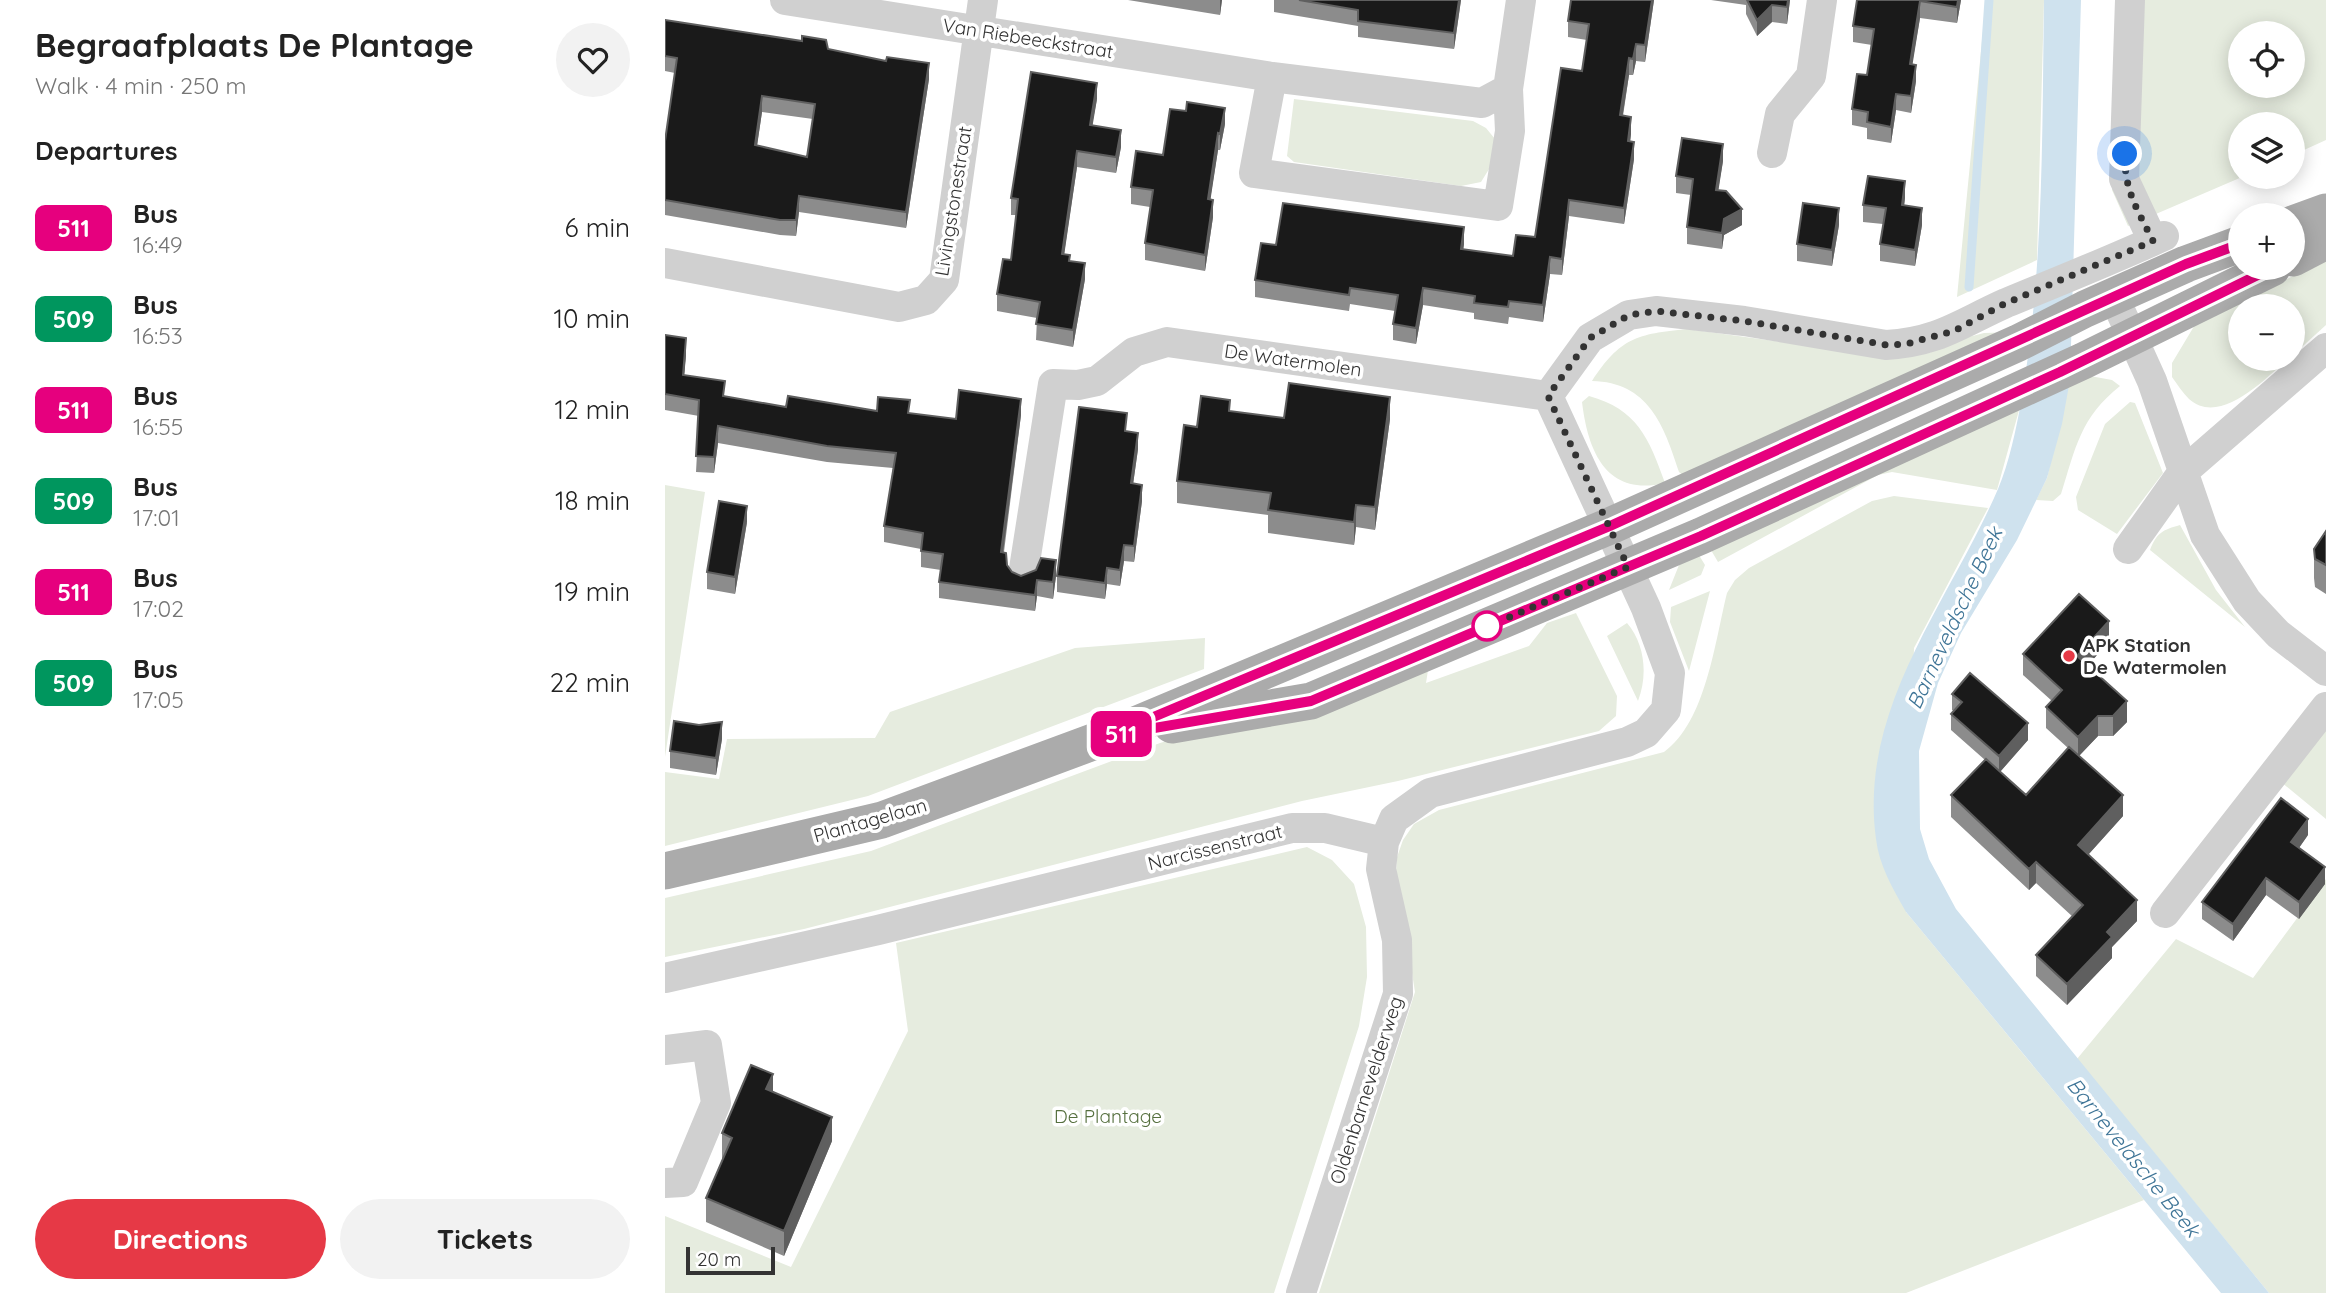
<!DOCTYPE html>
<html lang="en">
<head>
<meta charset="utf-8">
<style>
	:root { --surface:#fff; --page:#f2f2f2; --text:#222; --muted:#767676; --accent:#e63946 }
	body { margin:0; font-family:Quicksand,sans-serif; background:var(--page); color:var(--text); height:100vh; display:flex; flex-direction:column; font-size:26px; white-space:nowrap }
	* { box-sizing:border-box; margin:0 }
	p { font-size:23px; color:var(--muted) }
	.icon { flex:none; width:38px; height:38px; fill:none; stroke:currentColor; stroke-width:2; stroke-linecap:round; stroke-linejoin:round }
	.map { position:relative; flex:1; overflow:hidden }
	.details { display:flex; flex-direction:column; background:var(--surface); width:665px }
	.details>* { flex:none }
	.badge { padding:0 14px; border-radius:10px; font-size:24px; line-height:46px }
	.buttons { position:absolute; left:1563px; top:21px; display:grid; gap:14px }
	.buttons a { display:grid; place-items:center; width:77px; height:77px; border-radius:50%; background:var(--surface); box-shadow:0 4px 18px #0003; font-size:35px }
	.scale { position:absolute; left:21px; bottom:18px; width:89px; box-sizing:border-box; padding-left:7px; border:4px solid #333; border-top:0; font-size:19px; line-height:24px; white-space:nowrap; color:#333; -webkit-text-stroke:5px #fff; paint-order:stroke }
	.you { position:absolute; width:35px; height:35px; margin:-18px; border:5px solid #fff; border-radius:50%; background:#1a73e8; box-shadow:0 0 0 10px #1a73e833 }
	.map>.badge { position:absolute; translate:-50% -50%; box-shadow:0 0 0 4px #fff }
	h2 { padding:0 35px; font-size:26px; line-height:63px }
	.round { display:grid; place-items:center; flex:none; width:74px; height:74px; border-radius:37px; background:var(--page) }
	.headline { display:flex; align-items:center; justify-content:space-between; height:119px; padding:0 35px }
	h1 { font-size:33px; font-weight:700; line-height:52px }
	.action { display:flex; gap:14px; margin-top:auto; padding:14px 35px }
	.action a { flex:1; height:80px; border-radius:42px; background:var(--accent); color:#fff; font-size:28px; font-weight:700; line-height:80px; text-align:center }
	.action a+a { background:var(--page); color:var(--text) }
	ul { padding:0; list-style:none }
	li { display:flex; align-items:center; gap:21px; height:91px; padding:0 35px }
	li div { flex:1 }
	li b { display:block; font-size:26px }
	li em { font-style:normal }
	li .badge { min-width:77px; font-weight:700; text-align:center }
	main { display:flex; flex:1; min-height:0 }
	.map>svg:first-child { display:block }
</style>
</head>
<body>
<main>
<section class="details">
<div class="headline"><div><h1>Begraafplaats De Plantage</h1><p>Walk · 4 min · 250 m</p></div><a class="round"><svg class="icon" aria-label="heart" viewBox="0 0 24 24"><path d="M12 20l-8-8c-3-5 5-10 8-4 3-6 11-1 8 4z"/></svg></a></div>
<h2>Departures</h2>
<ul>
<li><span class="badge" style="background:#e6007e;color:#fff">511</span><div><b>Bus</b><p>16:49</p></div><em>6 min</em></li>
<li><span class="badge" style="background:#00965e;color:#fff">509</span><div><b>Bus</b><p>16:53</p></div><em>10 min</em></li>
<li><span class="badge" style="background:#e6007e;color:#fff">511</span><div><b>Bus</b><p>16:55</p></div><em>12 min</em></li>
<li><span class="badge" style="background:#00965e;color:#fff">509</span><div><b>Bus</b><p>17:01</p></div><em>18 min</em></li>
<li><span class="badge" style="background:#e6007e;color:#fff">511</span><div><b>Bus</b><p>17:02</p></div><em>19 min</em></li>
<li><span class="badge" style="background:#00965e;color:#fff">509</span><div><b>Bus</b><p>17:05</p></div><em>22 min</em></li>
</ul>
<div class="action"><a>Directions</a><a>Tickets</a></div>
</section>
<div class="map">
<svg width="1661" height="1293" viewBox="0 0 1661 1293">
	<rect width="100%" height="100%" fill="#fff"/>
	<path fill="#e6ecdf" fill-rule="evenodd" d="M1321,0H1379L1372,260L1292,297Z
		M1451,0H1661V140L1628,155V124H1575L1577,177L1463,226L1447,190ZM1575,33H1628V86H1575Z
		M629,99L808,121L821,128L830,139L829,161L816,182L796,186L629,162L622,156Z
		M1661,260V325L1628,355V306H1575V359H1623C1601,378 1555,427 1524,399C1518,393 1512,384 1507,377V363L1531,323Z
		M1022,329L1226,357L1264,353L1292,340L1319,333L1352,332L1020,477L1014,472C999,425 983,382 927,381C955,338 972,334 1022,329Z
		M1425,376L1447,380L1455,386C1415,418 1411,447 1396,494L1388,501L1371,500L1382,478L1405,380Z
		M924,396C972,409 984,438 1000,483C941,497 923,451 917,402Z
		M1465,402L1470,403L1498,473L1452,534L1413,510L1411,497L1440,424Z
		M1356,403L1332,490L1227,472L1213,475L1053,562L1043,545Z
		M0,485L40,492L0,757Z
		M1229,496L1323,508L1249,648L1241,912L1479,1200L1241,1293H654L750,992L731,872L732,857L738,840L749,824L774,810L999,752C1041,722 1050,641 1062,593L1070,580L1084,568L1207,501Z
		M1515,525L1551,590L1580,627L1485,550C1492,532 1498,530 1515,525Z
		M1032,552L1040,565L1036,575L1004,590L1014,565Z
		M1045,591L1024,671L1005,622L1006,607Z
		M911,613L952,696L951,716L934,731L733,781L637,801L139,929L0,957V898L206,851L495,743L764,664L761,683L864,646L882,623Z
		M962,623C980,644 983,675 973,701L942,636Z
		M540,638L539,669L203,796L0,846V772L54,779L62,739L210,738L225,712L410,648Z
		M1661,725V819L1616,782Z
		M642,847L667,860L689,884L701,927L702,977L694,1026L609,1293H0V1216L126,1267L243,1031L231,943Z
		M1661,879V1293H1604L1412,1059L1511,939L1588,978Z"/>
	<path fill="#cfe2ee" d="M1379,0H1416L1405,380L1397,424L1382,478L1352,540L1296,633L1273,683L1254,751L1255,829L1264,859L1291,909L1604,1293H1556L1241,912C1228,889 1214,865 1211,839C1193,707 1284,603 1333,489C1344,463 1351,430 1356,402C1379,270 1377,134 1379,0Z"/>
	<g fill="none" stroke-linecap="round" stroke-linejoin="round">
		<path stroke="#cfe2ee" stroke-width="9" d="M1304,287L1324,0"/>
		<path stroke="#d0d0d0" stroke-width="30" d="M120,0L607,77L817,103L843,89
			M1465,0L1459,179L1488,241
			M607,77L589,173L833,206L845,131L843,89L856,0
			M1107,153L1115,114L1146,76L1157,0
			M0,263L234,307L261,300L279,280L318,0
			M1449,297L1487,381L1540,535L1582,601L1613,634L1661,671
			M883,396L925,338L964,315L991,311L1079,321L1221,345C1274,342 1296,323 1341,303C1394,281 1447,260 1499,236
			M1463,549L1517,473L1661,348
			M358,575L388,384L413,385L432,381L469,352L502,342L883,396
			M1500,913L1661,707
			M0,978L213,930L627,828H660L719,842
			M0,1050L42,1045L51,1103L18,1182L0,1183
			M636,1293L733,994L732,940L716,869L719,842L729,819L765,793L962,742L981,733L1001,710L1005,673L981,608L883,396"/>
		<path stroke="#ababab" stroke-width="37" d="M1628,224L1661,212
			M1628,258L1661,241
			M507,725L646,701L1036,536L1418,361L1607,268
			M0,871L217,820L444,736L945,526L1353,343L1420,309L1521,264L1575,244"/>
	</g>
	<path fill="#8c8c8c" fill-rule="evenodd" d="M463,0H557L555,15Z
		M609,0H796L789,49L693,37V26L609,12Z
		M989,0L980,62L971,61L968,75H964L958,116L966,134L965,142L969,159L959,224L904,216L897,275L885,274L878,322L844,317L843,324L809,319V313L758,305L751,344L728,340V324L730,311L685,304L684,311L590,297V280L611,245L799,244L798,250L848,256L870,237L917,71L922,40L903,37V21Z
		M1046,0H1125L1122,24L1107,22L1092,36L1081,14V5Z
		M1192,0H1296L1292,23L1255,18L1247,64L1251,81L1246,113L1231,110L1226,143L1202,139V128L1187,125V109L1202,75L1207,45L1188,42V26Z
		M0,20L163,49L264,79L241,228L134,212L131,236L115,235L0,215V141L10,73L0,71ZM97,112L148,119L142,157L92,145Z
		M432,99L427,125L456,147L451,173L412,167L399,254L420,279L408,347L371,340L372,318L332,311V294L346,260L351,215H346V198Z
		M560,124L555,150H553L545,200L548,217L540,271L480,260V243L485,207L466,204V187L498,155Z
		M1058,161L1053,190L1077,225L1059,235L1057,249L1022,244V227L1026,195L1011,193V176Z
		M1240,198L1239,206L1257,225L1250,266L1215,261V244L1218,224L1198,222V205Z
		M1174,225L1167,266L1132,261V244Z
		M0,335L21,355L19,375L60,396L121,407L245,413L291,419L356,415L339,552L342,565L347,572L356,576H391L388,599L372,596L370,611L274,598V582L276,570L256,567V549L219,542V526L228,468L162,462L53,443L49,473L31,472L34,416L0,410Z
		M565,411L619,418L725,419L710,530L691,527L689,545L603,533V515L512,503V481L532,427Z
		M462,431L473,449L468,484L477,501L469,562L459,561L455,586L442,584L440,599L392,592V576Z
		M82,522L70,594L42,589V572Z
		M1661,531V594L1650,587L1649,578V549Z
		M1444,642L1423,665L1462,722L1448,736H1433L1414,756L1458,816L1423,855L1472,921L1447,947V958L1402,1005L1371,976V955L1408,917L1371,883L1364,890L1286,817V795L1320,760L1286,730V714L1289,711L1287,710V694L1363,740L1335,772L1361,795L1403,748L1381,728V707L1387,701L1358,675V654Z
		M57,739L51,775L5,768V751Z
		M1643,835L1634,848L1660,884L1634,919L1601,895L1568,941L1537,919V902Z
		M108,1091L167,1141L119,1256L41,1222V1198L58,1158H57V1133Z"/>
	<path fill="#5f5f5f" d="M555,0H557L555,15Z
		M794,0H796L789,49V33Z
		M987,0H989L980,62V45Z
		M1123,0H1125L1122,24V7Z
		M1293,0H1296L1292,23V7Z
		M1255,1V18L1245,80V64Z
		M1107,5V22L1092,36V20Z
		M971,44V61L968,75V59Z
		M964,58V75L955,132V115Z
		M264,63V79L241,228V212Z
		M1251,65V81L1246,113V96Z
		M432,83V99L425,141V125Z
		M1231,94V110L1226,143V127Z
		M97,96V112L90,160V145Z
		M560,108V124L555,150V134Z
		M966,117V134L963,158V141Z
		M456,130V147L451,173V157Z
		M553,133V150L543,216V199Z
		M969,142V159L959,224V208Z
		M1058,144V161L1051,206V190Z
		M412,151V167L397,270V254Z
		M1240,181V198L1237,222V205Z
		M134,196V212L131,236V220Z
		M548,200V217L540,271V255Z
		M904,200V216L897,275V259Z
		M1174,208V225L1167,266V250Z
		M1257,208V225L1250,266V250Z
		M1077,209V225L1059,235L1057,249V233L1059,219Z
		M799,227V244L796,266V249Z
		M885,257V274L878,322V305Z
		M420,263V279L408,347V330Z
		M758,288V305L751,344V328Z
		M21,338V355L18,391V375Z
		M725,397V419L710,530V507Z
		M356,399V415L336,568V552Z
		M53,426V443L49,473V457Z
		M473,433V449L466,499V483Z
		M477,485V501L469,562V546Z
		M691,505V527L689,545V522Z
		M82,506V522L70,594V577Z
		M459,545V561L455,586V570Z
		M391,560V576L388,599V582Z
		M442,568V584L440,599V583Z
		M372,580V596L370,611V595Z
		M1444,621V642L1412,677V656Z
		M1462,701V722L1448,736V716Z
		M1433,716V736L1413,757V737Z
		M57,722V739L51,775V758Z
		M1363,723V740L1334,773V756Z
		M1458,795V816L1413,866V845Z
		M1643,819V835L1626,859V842Z
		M1371,862V883L1364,890V869Z
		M1660,867V884L1634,919V902Z
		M1601,878V895L1568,941V924Z
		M1472,900V921L1447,947V958L1402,1005V984L1442,932Z
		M108,1074V1098L101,1089Z
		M167,1117V1141L119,1256V1231Z"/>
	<path fill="#1a1a1a" stroke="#5f5f5f" stroke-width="2" fill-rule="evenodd" d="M634,0H794L789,33L693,21V10Z
		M906,0H987L980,45L971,44L968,59L964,58L955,115L966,117L963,141L969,142L959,208L904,200L897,259L885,257L878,305L844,301L843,307L809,303L810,296L758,288L751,328L728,324L733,295L685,288L684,295L590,280L596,243L611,245L618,203L799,227L796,249L848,256L851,235L870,237L896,68L917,71L924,24L903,21Z
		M1082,0H1123L1122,7L1107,5L1092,20Z
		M1192,0H1293L1292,7L1255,1L1245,64L1251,65L1246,96L1231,94L1226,127L1202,122L1203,112L1187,109L1192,74L1202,75L1209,29L1188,26Z
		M0,20L137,41V36L161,40L163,49L221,61L222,57L264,63L241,212L134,196L131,220H115L0,200V141L12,58L0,56ZM97,96L150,104L142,157L90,145Z
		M366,72L432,83L425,125L456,130L451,157L412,151L397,254L405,255L404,261L420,263L408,330L371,324L375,302L332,294L338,259L346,260L353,199L346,198Z
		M522,102L560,108L555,134L553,133L543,199L548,200L540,255L480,243L488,190L466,187L471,151L498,155L505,109L521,111Z
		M1017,138L1058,144L1051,190L1061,191L1077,209L1059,219L1057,233L1022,227L1028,179L1011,176Z
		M1203,176L1240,181L1237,205L1257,208L1250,250L1215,244L1221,208L1198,205Z
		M1138,203L1174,208L1167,250L1132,244Z
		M0,335L21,338L18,375L60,381L58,396L121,407L123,396L212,411L213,397L245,400L243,413L291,419L294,390L356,399L336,552L341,553L342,565L347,572L356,576L371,570L376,558L391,560L388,582L372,580L370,595L274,582L278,554L256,551L258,533L219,526L231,453L162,446L53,426L49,457L31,456L34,400L0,394Z
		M624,383L725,397L710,507L691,505L689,522L603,510L606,493L512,481L519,425L532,427L536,396L565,400L564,411L619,418Z
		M414,407L462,413L460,431L473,433L466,483L477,485L469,546L459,545L455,570L442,568L440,583L392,576Z
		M54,501L82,506L70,577L42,572Z
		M1661,531V565L1650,559L1649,549Z
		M1414,594L1444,621L1412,656L1462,701L1448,716H1433L1413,737L1381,707L1397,690L1358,654Z
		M1305,673L1363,723L1334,756L1286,714L1297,702L1287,694Z
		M9,721L34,725L57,722L51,758L5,751Z
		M1404,747L1458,795L1413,845L1472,900L1442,932L1447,937L1402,984L1371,955L1418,905L1371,862L1364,869L1286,795L1321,759L1361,795Z
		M1616,798L1643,819L1626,842L1660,867L1634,902L1601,878L1568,924L1537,902Z
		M86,1065L108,1074L101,1089L167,1117L119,1231L41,1198L67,1138L57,1133Z"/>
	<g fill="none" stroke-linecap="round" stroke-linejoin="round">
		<g stroke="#fff" stroke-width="16">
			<path id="line" d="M1575,244L1521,264L945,526L443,736L646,701L1036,536L1395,372L1607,268"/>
		</g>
		<use href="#line" stroke="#e6007e" stroke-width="10"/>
		<path stroke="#333" stroke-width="7" stroke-dasharray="0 12.6" d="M822,626L816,629L963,567L883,396L925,338L964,315L991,311L1079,321L1222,345L1241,344L1289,331L1339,304L1488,241C1472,209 1459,190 1460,154"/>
	</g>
	<circle fill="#fff" stroke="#e6007e" stroke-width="3.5" cx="822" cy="626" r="14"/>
	<circle fill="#e63946" stroke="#fff" stroke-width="2.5" cx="1404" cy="656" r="7"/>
	<g text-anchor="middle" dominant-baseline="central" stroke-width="7" stroke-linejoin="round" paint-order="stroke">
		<g font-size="19" fill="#333" stroke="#fff">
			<text transform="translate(363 38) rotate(9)">Van Riebeeckstraat</text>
			<text transform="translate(288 201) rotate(-81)">Livingstonestraat</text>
			<text transform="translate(628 360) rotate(8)">De Watermolen</text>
			<text transform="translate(205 820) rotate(-16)">Plantagelaan</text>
			<text transform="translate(550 847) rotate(-14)">Narcissenstraat</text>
			<text transform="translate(701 1090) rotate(-72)">Oldenbarnevelderweg</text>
		</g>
		<g font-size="19" font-weight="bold" fill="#333" stroke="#fff" text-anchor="start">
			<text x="1418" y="645">APK Station<tspan x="1418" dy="22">De Watermolen</tspan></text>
		</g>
		<g font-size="19" fill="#56703f" stroke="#fff">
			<text x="443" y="1116">De Plantage</text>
		</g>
		<g font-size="21" font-style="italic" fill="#3f7597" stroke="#fff">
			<text transform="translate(1289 618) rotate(-65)">Barneveldsche Beek</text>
			<text transform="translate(1469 1157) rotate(51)">Barneveldsche Beek</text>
		</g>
	</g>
</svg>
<div class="buttons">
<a><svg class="icon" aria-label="locate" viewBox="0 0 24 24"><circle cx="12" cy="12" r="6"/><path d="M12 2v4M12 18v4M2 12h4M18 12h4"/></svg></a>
<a><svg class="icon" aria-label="layers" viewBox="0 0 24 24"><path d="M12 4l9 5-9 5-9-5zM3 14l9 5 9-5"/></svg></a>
<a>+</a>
<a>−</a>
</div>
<div class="scale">20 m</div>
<div class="you" style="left:1460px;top:154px"></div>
<b class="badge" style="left:456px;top:734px;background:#e6007e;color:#fff">511</b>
</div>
</main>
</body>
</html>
